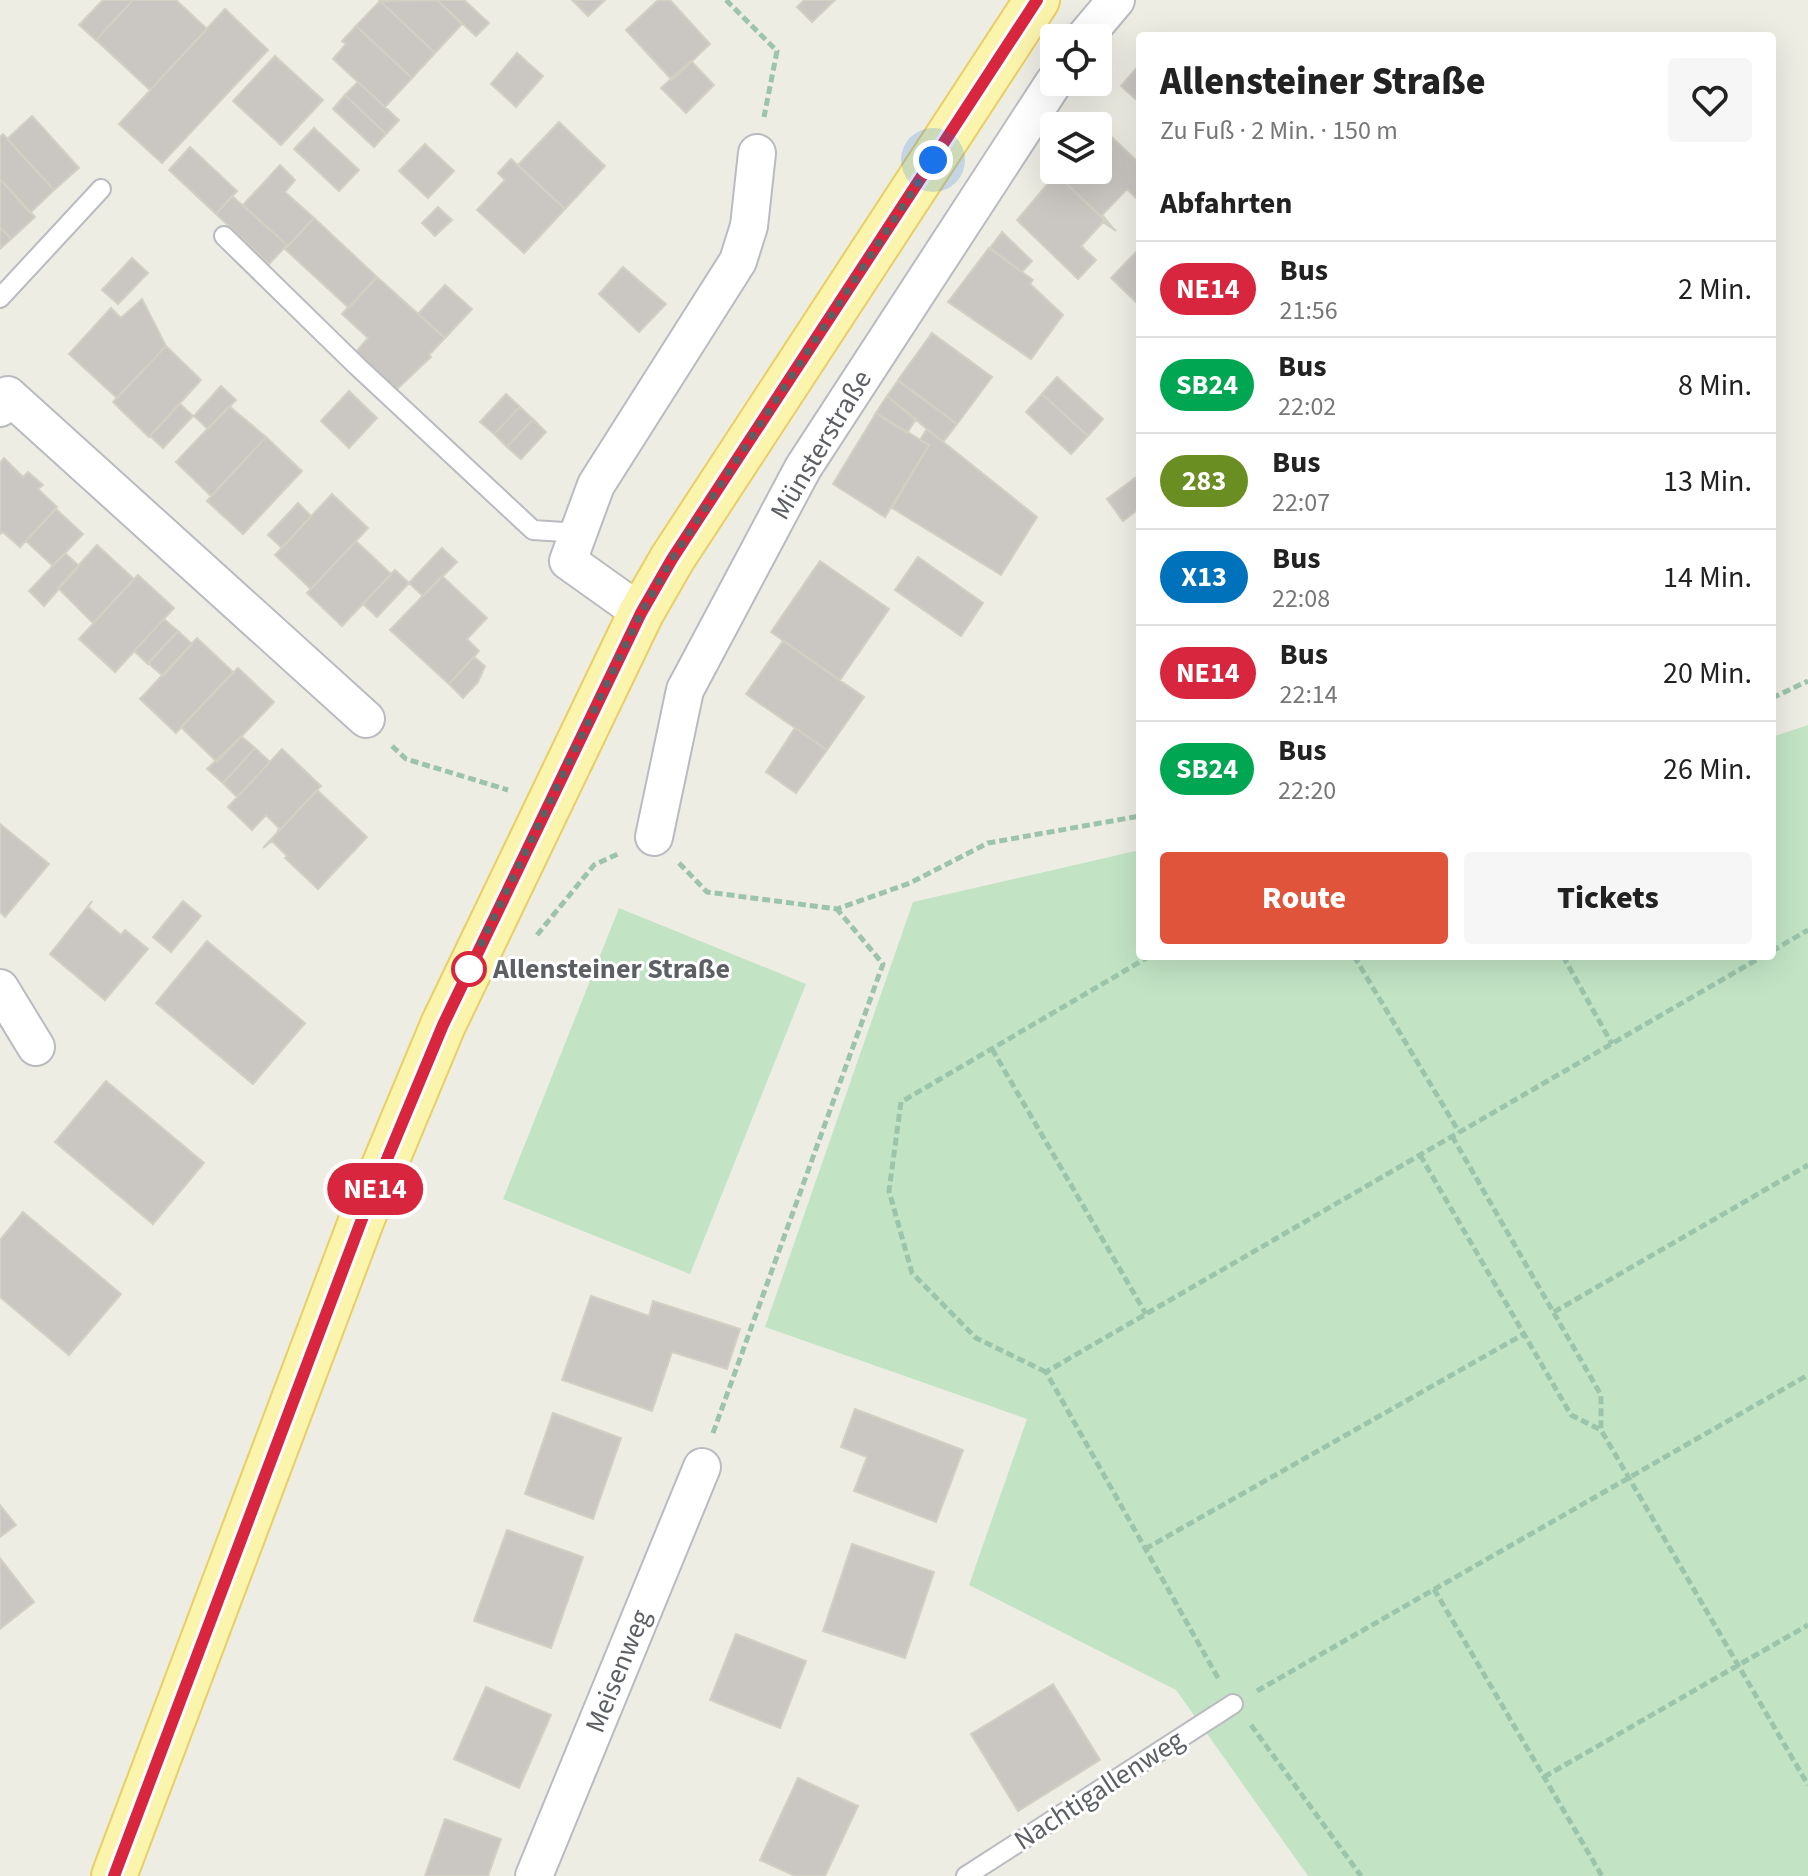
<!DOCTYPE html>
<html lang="de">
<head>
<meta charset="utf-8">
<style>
	:root { --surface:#fff; --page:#f6f6f6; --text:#222; --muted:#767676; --line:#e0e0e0; --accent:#df543a }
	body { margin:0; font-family:"Source Sans 3",sans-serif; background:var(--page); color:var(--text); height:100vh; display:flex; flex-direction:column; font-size:30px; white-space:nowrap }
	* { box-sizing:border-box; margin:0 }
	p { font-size:26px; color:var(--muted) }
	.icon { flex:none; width:44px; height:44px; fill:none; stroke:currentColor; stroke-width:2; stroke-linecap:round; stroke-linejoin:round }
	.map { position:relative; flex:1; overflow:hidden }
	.sheet { position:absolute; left:1136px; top:32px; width:640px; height:928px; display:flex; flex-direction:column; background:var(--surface); border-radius:8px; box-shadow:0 8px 32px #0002 }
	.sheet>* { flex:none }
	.badge { padding:0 16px; border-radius:26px; font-size:28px; line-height:52px }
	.controls { position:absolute; left:1040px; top:24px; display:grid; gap:16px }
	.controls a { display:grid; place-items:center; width:72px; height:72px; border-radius:8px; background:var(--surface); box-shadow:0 8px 32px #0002; font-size:40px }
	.you { position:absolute; width:40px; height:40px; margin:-20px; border:6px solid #fff; border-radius:50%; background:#1a73e8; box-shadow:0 0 0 12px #1a73e833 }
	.map>.badge { position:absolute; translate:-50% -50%; box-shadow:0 0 0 4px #fff }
	h2 { padding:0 24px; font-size:30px; line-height:72px }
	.round { display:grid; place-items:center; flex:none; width:84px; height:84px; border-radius:8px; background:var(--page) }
	.summary { display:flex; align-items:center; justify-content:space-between; height:136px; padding:0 24px }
	h1 { font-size:38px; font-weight:800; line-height:60px }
	.button { display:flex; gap:16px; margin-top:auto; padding:16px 24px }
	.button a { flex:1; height:92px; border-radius:8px; background:var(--accent); color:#fff; font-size:32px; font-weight:800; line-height:92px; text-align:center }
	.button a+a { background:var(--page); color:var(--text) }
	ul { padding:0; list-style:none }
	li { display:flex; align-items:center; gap:24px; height:96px; padding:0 24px; border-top:2px solid var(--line) }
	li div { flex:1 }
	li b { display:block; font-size:30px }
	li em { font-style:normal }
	li .badge { min-width:88px; font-weight:700; text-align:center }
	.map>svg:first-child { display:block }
</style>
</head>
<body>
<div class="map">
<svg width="1808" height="1876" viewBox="0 0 1808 1876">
	<rect width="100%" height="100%" fill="#eeede4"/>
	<path fill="#c2e4c5" d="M1808,725V1876H1308L1176,1690L969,1585L1027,1419L765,1327L913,902L1140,850V956H1772V737Z
		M619,908L806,984L690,1274L503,1199Z"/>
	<path fill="#cac7c2" stroke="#d2cfc3" stroke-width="2" d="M103,0H133L96,40L79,25Z
		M133,0H176L207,29L150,90L96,40Z
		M437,0L462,24L435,53L380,1Z
		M437,0H464L489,23L476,36Z
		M572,0H605L588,16Z
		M658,0H670L710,44L672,80L626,30Z
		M804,0H835L812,22L797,7Z
		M380,1L435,53L412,78L356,26Z
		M225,9L268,50L162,163L119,124Z
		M356,26L412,78L385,107L333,59L346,44L342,41Z
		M517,53L543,76L516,107L491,84Z
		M275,56L323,100L281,145L233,101Z
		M691,61L714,85L686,113L661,88Z
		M1140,64V103L1121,86Z
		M358,82L399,120L386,134L345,95Z
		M345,95L386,134L374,147L333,109Z
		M32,116L79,168L54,190L7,139Z
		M559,122L605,166L565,209L518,165Z
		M1099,125L1140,164V202L1127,189L1102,215L1112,227L1052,170L1054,168V170H1098Z
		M314,128L359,170L339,191L294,149Z
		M3,134L54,190L30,213L0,179V137Z
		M425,144L454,171L428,198L399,171Z
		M190,147L237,191L216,214L169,170Z
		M511,159L565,209L524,253L477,210L505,180L498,173Z
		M280,165L295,180L285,192L314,218L285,249L287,245L243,205Z
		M1056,174L1116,231L1103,222L1081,246L1096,260L1078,279L1017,220Z
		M0,179L35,217L11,239L0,227Z
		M232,196L287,245L269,264L216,214Z
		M438,207L452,220L435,236L422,223Z
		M314,218L377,277L349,308L285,249Z
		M0,227L11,239L0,249Z
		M1002,232L1032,261L1022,272L990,248Z
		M989,248L1033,280L1030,284L1063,315L1031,359L948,302Z
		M1137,251L1140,254V306L1111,278Z
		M132,258L148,273L118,304L102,290Z
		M623,267L666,304L639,332L599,294Z
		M377,277L445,338L429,355L431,357L396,390L356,352L368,338L342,314Z
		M445,285L472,309L445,338L418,314Z
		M142,299L166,346L117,398L69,354L111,308L121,318Z
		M932,333L992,377L957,424L898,380Z
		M166,346L201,380L149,437L113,402Z
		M1057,377L1103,419L1088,436L1042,394Z
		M898,381L957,424L943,442L887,396Z
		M221,386L236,400L208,429L194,416Z
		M349,391L377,418L349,448L321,421Z
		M506,394L520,407L494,434L480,422Z
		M1042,394L1088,436L1071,454L1026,412Z
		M887,396L916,419L907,433L876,413Z
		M180,404L193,416L163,448L150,436Z
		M229,406L266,437L211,496L176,462Z
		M520,407L533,419L507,447L494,434Z
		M876,413L929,445L885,517L833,484Z
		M533,419L546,432L521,459L507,447Z
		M927,429L1037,517L1001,575L892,508L929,445L920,440Z
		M266,437L302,471L243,534L207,501Z
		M4,458L23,477L28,472L35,478L43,485L38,489L57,507L20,547L3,532L0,534V463Z
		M1135,478L1140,486V508L1123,521L1107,499Z
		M332,494L368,528L311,589L275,555Z
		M298,503L311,516L282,548L268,535Z
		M56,509L83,534L53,566L26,541Z
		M356,541L391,574L342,626L307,593Z
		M97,545L134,579L93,623L58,588Z
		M442,548L457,562L423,596L409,583Z
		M65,553L79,566L44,606L29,591Z
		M918,557L983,603L961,636L895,590Z
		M820,561L889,609L840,680L771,632Z
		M395,570L409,583L377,617L363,604Z
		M138,575L174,608L115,672L79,639Z
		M442,576L487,618L467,639L479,651L449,684L390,630Z
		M164,619L178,631L148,664L134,651Z
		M178,631L192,644L163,676L148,663Z
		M197,638L233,672L176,733L140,699Z
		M783,641L864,697L827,750L746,694Z
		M474,657L485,666L478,682L463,698L449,684Z
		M238,668L274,702L217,762L181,727Z
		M795,728L827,750L796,793L766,772Z
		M241,736L255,748L223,783L207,769Z
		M255,748L270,762L237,797L223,783Z
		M282,749L321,786L277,833L279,828L266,815L252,830L228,807Z
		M317,790L367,837L318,889L285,858L287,856L272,841L263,848Z
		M0,824L49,864L5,917L0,912Z
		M92,901L88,907L121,935L125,930L148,949L105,1000L50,954Z
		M183,901L201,916L171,952L153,937Z
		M207,941L305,1023L253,1084L156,1003Z
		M106,1081L204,1163L153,1224L55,1142Z
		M23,1212L121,1294L69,1355L0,1297V1240Z
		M591,1296L649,1316L653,1301L740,1329L727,1369L672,1352L652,1411L562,1380Z
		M855,1409L963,1450L936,1522L854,1491L867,1457L841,1447Z
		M553,1413L621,1438L593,1519L525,1494Z
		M0,1505L16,1525L0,1537Z
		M507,1530L583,1557L551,1648L474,1621Z
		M852,1544L934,1572L905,1658L823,1631Z
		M0,1558L34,1602L0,1629Z
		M736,1634L806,1661L780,1728L710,1700Z
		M1053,1684L1100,1760L1018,1811L971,1734Z
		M486,1687L551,1715L519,1788L454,1759Z
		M798,1778L858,1806L825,1876H795L760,1860Z
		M445,1819L501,1839L488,1876H425Z"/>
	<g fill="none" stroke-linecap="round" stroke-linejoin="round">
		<g stroke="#b9bbc0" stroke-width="22">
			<path id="lane" d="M224,236L357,366L533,530L579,533
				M0,298L101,189
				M966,1876L1233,1704"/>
		</g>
		<g stroke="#b9bbc0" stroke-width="40">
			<path id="street" d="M1084,38L1116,0
				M0,408L8,395L366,719
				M641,613L568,561L596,485L738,261L749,226L757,153
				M654,837L685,690L803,468L1054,82
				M0,988L36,1047
				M534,1876L702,1467"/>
		</g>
		<g stroke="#e9ce63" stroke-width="48">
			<path id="primary" d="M114,1876L362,1219L443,1025L641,613L672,559L1037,0"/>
		</g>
		<path stroke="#9cc4ab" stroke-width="5" stroke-dasharray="8 4" stroke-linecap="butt" d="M726,0L777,51L764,117
			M1772,698L1808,681
			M392,746L406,759L508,790
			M679,863L707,892L837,909L910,883L988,843L1140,816
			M537,935L594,865L620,853
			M1772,951L1808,930
			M1354,956L1459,1132
			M1563,956L1612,1044
			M992,1049L1146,1314
			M1452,1136L1601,1395V1430L1808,1785
			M1420,1155L1571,1415L1601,1430
			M1554,1312L1808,1165
			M1046,1372L976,1338L912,1273L889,1191L901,1102L1150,956
			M713,1433L883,964L837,909
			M1145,1549L1524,1334
			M1434,1589L1602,1876
			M1218,1678L1046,1372L1763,956
			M1257,1691L1808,1375
			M1251,1725L1361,1876
			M1544,1777L1808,1625"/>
		<use href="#lane" stroke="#fff" stroke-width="18"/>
		<use href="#street" stroke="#fff" stroke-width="36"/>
		<use href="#primary" stroke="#faf4ad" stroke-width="44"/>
	</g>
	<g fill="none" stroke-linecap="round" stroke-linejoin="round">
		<g stroke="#fff" stroke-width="18">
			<path id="line" d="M114,1876L362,1219L443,1025L641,613L672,559L1037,0"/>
		</g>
		<use href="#line" stroke="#d7263d" stroke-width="12"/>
		<path stroke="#5c5f64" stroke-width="8" stroke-dasharray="0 14.4" d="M469,969L641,613L672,559L933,160"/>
	</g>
	<circle fill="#fff" stroke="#d7263d" stroke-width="4" cx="469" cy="969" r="16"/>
	<g text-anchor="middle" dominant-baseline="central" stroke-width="6" stroke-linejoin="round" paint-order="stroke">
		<g font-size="28" fill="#5c5f64" stroke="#fff">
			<text transform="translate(821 445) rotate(-59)">Münsterstraße</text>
			<text transform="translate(618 1671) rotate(-68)">Meisenweg</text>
			<text transform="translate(1099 1790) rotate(-33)">Nachtigallenweg</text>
		</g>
		<g font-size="28" font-weight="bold" fill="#5c5f64" stroke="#fff" text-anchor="start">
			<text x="493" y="969">Allensteiner Straße</text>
		</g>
	</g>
</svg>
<div class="controls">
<a><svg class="icon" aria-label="locate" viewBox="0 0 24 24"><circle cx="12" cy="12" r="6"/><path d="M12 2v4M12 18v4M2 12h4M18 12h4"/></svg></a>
<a><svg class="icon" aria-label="layers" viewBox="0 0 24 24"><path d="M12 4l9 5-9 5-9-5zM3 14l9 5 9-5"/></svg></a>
</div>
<div class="you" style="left:933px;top:160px"></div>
<b class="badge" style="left:375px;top:1189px;background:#d7263d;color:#fff">NE14</b>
<section class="sheet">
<div class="summary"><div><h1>Allensteiner Straße</h1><p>Zu Fuß · 2 Min. · 150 m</p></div><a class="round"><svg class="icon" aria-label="heart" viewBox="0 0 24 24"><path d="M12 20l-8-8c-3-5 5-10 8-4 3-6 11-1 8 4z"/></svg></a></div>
<h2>Abfahrten</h2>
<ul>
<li><span class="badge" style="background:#d7263d;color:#fff">NE14</span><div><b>Bus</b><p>21:56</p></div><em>2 Min.</em></li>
<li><span class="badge" style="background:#00a651;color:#fff">SB24</span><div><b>Bus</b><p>22:02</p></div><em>8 Min.</em></li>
<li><span class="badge" style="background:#6b8e23;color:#fff">283</span><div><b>Bus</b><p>22:07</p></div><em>13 Min.</em></li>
<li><span class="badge" style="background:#0072bc;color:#fff">X13</span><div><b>Bus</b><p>22:08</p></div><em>14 Min.</em></li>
<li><span class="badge" style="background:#d7263d;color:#fff">NE14</span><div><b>Bus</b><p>22:14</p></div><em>20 Min.</em></li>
<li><span class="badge" style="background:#00a651;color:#fff">SB24</span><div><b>Bus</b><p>22:20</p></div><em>26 Min.</em></li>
</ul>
<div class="button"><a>Route</a><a>Tickets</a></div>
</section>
</div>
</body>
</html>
